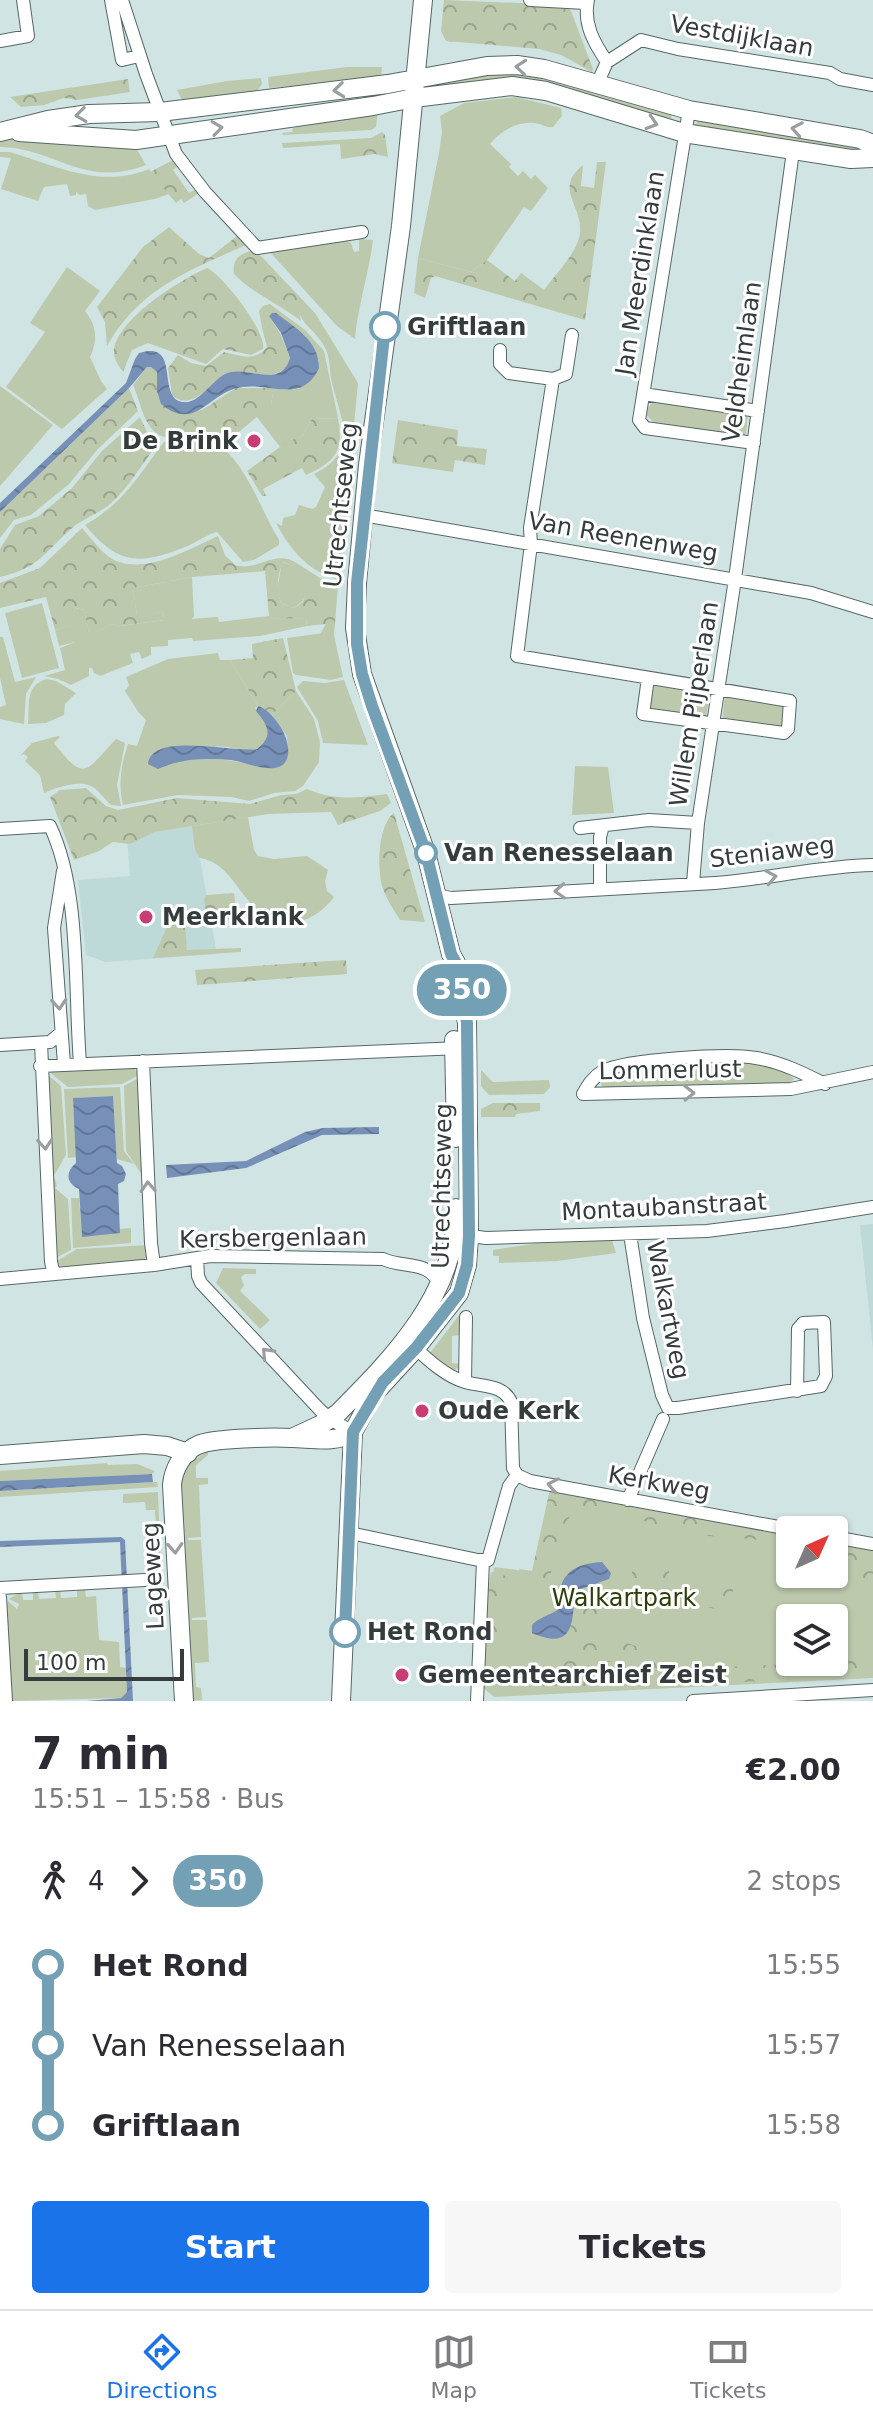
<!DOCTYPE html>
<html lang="en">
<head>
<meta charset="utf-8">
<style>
	:root { --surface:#fff; --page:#f7f7f7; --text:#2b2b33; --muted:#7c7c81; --line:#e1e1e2; --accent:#1a73e8 }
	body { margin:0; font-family:"DejaVu Sans",sans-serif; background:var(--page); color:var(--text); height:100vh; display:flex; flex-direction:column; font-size:30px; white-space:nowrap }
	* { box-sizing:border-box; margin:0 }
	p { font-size:26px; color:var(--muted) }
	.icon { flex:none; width:44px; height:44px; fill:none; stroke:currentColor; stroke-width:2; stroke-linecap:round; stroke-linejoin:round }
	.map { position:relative; height:1701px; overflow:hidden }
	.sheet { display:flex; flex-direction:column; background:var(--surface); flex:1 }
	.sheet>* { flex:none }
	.badge { padding:0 16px; border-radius:26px; font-size:28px; line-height:52px }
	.needle { width:52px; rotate:45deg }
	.controls { position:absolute; left:776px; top:1516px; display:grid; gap:16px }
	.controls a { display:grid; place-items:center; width:72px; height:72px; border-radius:8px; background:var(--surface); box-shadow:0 2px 6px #0004; font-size:40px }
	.scale { position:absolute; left:24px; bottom:20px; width:160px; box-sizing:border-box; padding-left:8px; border:4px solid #343c3c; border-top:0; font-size:22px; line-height:28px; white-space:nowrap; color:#343c3c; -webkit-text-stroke:6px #fff; paint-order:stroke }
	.map>.badge { position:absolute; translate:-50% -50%; box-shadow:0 0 0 4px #fff }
	.legs { display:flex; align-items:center; gap:12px; height:88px; padding:0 32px; font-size:26px }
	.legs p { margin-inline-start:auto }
	.overview { display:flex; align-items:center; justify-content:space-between; height:136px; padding:0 32px }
	h1 { font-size:44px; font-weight:700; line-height:60px }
	.cta { display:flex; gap:16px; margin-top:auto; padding:16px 32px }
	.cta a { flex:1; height:92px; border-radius:8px; background:var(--accent); color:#fff; font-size:32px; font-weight:700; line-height:92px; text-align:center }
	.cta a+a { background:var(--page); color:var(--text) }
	ul { padding:0 32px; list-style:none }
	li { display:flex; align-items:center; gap:28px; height:80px; font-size:30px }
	li i { display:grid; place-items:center; width:12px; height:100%; margin:0 10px; background:currentColor }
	li i::after { content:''; width:20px; height:20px; margin:-10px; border:6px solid; border-radius:50%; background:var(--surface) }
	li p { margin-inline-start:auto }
	li:first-child i { background:linear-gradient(#0000 50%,currentColor 0) }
	li:last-child i { background:linear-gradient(currentColor 50%,#0000 0) }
	.dock { display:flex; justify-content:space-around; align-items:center; height:112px; border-top:2px solid var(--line); background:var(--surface); font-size:22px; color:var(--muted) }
	.dock a { display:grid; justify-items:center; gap:4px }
	.dock .current { color:var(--accent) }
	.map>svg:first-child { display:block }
</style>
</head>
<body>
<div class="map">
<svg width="873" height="1701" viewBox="0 0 873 1701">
	<defs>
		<pattern id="forest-crowns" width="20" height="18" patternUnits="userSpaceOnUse" patternTransform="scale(2)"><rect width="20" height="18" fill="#bdc9ad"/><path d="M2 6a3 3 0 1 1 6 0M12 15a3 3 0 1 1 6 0" fill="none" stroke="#9aa48e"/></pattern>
		<pattern id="water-waves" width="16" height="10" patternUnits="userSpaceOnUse" patternTransform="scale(2)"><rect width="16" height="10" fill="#7790b8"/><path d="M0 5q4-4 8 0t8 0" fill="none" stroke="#627797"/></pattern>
	</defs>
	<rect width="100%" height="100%" fill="#d0e4e3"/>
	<path fill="#bddad8" d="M193,820L217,954L105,962L86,955L78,880L130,876L126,826Z
		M873,1224V1349L860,1225Z"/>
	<path fill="#bdc9ad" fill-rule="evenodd" d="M347,67H382L381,79L269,88L268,77Z
		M531,73L670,112L672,116L670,120L586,100L444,89V82L484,75Z
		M261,78L262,84L257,91L184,104L177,90L227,81Z
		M516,97L561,108L562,116L553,127C545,128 543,124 535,123C517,121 500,131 490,144L511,164L509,167L518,176L523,171L531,179L535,175L548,188L531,211L524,207L487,260L471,272L418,258L439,153L442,132L440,116L464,103Z
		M378,111L376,127L371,130L283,135L282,133L292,132L293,128Z
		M702,118L859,143L873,153L699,129L694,125Z
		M7,136L136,148L146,165C84,189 56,148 0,147V138Z
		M0,152H10C57,166 100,189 149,169L169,194L155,199L95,210L88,206L86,194L80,195L76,192V195L70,196L67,184L44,187L38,201L1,189L11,158L0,157Z
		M343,239L351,243L354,252L359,251V239L373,240C369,273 358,305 355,339L337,326L270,252Z
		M67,267L100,291L85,311C97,326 98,340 90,357L101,381L107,389L62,429L6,387L45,332L30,323Z
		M296,293L315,313L358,383L339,580C308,571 291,551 276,523L282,526L283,518L295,515L299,505L312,509L316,507L325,487L314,474C359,452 342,423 332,383C329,371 331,357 324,346C310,322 298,328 296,293Z
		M270,304L305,330L324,351L338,418L312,419L303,435L280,447L257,417L234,436L242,421L271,405L274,388C303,394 307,386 319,362C314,336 292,325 270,314L266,327L262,328L259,311L263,306Z
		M0,386L53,425L0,486Z
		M654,400L748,412L746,434L743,437L656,424L646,415V411Z
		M193,437C239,436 258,507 279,540V545L254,560L243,562L217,532C206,535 198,541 188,546C140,565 119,566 85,525C125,502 137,477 164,442Z
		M282,562L293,566L295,562L320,578C308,587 307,602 293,608L281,603L277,590Z
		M192,577L194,617L191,619L218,617L219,622L269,616L273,619L306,618L307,626L260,636L193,641L192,638L168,640V646L151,647V655L142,659L139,652L130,654L133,663L100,676L94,673L92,668H89V676L71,685L58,679L44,676L65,670L60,648L75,642L59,646L55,630L71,625L75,608L84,610L89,632L101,630L110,624L120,626L165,620L162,612L137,616L133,588Z
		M42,603L59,668L22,678L5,613Z
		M331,632L334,635L343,677L331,680L296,675L293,673L287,638Z
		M0,637H3L15,682L36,677L26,694L24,724L0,719V707L6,705L0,678Z
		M218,653L220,660H230L258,706L255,708C263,719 274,730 264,743C253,758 231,744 215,747C201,750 185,758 172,763C204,754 237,761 269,768L288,750L287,736L272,715L296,691L314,719L320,742L319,762L303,786L295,791L274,793L249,801L232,797L178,795L123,805C118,784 121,765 128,744L137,746L146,720L139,713L125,691L129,685L126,677L168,659Z
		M47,679L56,681L76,693L65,704L64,715L46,723L28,724C30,706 24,685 47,679Z
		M344,680L368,745L323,743L318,721L297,687L303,681L325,683Z
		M655,682L710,691L706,717L652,711L649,707L650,690Z
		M725,695L785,706L783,727L779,729L722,721Z
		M58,736L60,737L54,743C85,783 85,772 116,739L125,743L117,785L121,806L111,805C105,800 98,789 91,786C77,780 56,788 44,793L40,775L25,761L28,757L24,754L20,756L32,743Z
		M575,766L608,767L614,813L572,815Z
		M248,817L254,850L258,856L274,859L307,856L328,870L325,881L327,891L334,897C313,924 285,932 256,908C236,891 229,863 200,858L195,850L192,826Z
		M752,1063L789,1074L794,1079L790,1083L688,1089L603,1087L601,1084L602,1081L640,1067Z
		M134,1068L139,1075L122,1084L68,1087L48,1071Z
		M481,1070L493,1082L549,1080L550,1087L544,1094L489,1095L481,1086Z
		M46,1073L61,1086L66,1155L55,1174H50Z
		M139,1078L142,1175L126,1151L124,1086Z
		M120,1087L124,1151L134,1164L117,1159L113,1096L73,1098L76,1157L68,1158L64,1089Z
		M50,1179H55L57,1186L55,1188L68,1199L71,1247V1250L54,1259Z
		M71,1198H79L82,1236L120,1232V1229L131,1228V1243L73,1248Z
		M612,1240L616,1253L557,1261L499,1263V1256H493V1250L538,1243Z
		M148,1245V1254L144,1260L63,1268L55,1262L77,1249Z
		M223,1268L256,1269V1274H245L241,1277L244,1285L240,1291L270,1320L260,1329L216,1283Z
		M463,1310L460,1335L452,1336V1363L460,1364V1366L454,1371L430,1353Z
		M208,1451V1455L196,1465V1478H208V1484L199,1485L201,1537L188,1538V1540H201L206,1617L192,1618V1620H207L209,1662L195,1663L196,1687L201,1688L202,1700L188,1701L178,1480L191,1462Z
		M107,1463L108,1465L137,1464L155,1471L152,1474L0,1481V1471Z
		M153,1482H157L158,1487L0,1497V1491Z
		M158,1492L162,1593L160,1594L155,1510H146L145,1502L123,1503V1494Z
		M556,1493L790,1532V1574H834V1540L873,1546V1678L494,1697L480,1685L494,1567L534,1572ZM790,1618H834V1662H790Z
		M77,1588H85L86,1597L96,1596L99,1640L119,1642L120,1667L126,1668L127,1692L121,1698L11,1701L5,1610L8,1601L17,1609L19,1604L9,1599L22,1591L23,1600H33V1591H38L39,1599L56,1598L55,1590L60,1589L61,1598L77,1597Z"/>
	<path fill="url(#forest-crowns)" d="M444,0L566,5L571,11L593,69L592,72L561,55L539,49L446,41L441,31Z
		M128,79L130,92L77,100L64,98L44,105L21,107L10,97Z
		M382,132L385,135L388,157L375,154L341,159L340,144L283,148L282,143L371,138Z
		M175,159L179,165L173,170L189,193L196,189L199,193L184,203L181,199L176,203L150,172Z
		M597,162H606L585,320L435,276L431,278L425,298L414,293L418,258L471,272L487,260L515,281L521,273L544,290C555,275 578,252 580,233C583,205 553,189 583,165L581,186L594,188Z
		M169,227L199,254L209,258L237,236L246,245C188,271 140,288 107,346L105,322L97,307L143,247Z
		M251,251L261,256L296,293L301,321C281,305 249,291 234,274C232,261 238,254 251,251Z
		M207,268C224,276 267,333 263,349L251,355L223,349L206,364L148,343L132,350L123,372C118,365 113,358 114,349C120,317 180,280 207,268Z
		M269,316L280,333L290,358C281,387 249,369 227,373C211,383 191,413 172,395L168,368L178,355L191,363L206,366L224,352C240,355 254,363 267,347L262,328L266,327Z
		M147,367H151L157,372L159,398L202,410L236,388H274L271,405L262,415C246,415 241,423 234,436C221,440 211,431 197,432C188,433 180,437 172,438C144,438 142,404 133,385Z
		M129,388L138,411L98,449L69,484L31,515L14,520L0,538V512Z
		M140,417L147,432L160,440C144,461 129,488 109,505C98,514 82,519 71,529C44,553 39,568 0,577V549L15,525L39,516L72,488L102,451Z
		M338,418C344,451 336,461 306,475L302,468L263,489L266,496H262L247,471L284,444L303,435L312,419Z
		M398,420L458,430L457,446L487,449L485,465L455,460L453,472L392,463Z
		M82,528C92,539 101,553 114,560C146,575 189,549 218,536L225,555L235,565C257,572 273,550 295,562L293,566L283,562C277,576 276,589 281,603L293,608C302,605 306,599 307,589L320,578L338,586L334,635L331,633L320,634L326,624L307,626L306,618L273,619L269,616L265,571L192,577L133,588L137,615L162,612L165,620L119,626L110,624L101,630L89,633L84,610L75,608L72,625L55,630L46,597L0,608V583L40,568Z
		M283,638L296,691L272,715L258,706L230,660L253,658L252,644Z
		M86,788L106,806L118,810L177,798L250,804L281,795L296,794L307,789C335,801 358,798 387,794L391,803L380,811L338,825L331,812L268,814L154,832L130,844L113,842L99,851L74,860L50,797L60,790Z
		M394,813L425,922L400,920C393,909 386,898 382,886C377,867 378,825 394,813Z
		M234,893L237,918L216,922L207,920L204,899L206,895Z
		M177,922L185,924L187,950L241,948V952L153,958L168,925Z
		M346,960L347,974L197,985L195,970Z
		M493,1103H540V1111L516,1114L515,1117H481V1109Z
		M550,1489L621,1502L622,1512C560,1501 558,1526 550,1579L525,1586L519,1569L532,1571Z
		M630,1504L790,1532V1546C744,1531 664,1545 631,1511Z
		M834,1540L873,1548V1589L845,1571L834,1569Z
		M633,1563L646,1567L652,1573L670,1568L664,1591L630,1588Z
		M491,1572C504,1573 512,1578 517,1590L498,1612L497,1632L501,1643L492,1656L483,1657L485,1608Z
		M611,1572H623C618,1605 587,1627 562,1645L556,1637H560L574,1603L575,1591L609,1579Z
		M692,1573L703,1580L725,1579L735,1585L726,1612L673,1598L679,1574Z
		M603,1640L627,1643L653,1652L590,1666L549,1668L583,1641Z
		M853,1644L859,1669L852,1675L701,1685V1668L834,1662V1655Z
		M656,1661L691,1667V1686L506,1696L496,1690V1680L506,1676L534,1678L588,1676Z"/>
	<path fill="url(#water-waves)" d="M272,313H276C295,328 319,340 319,368C300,408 267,378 234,389C207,397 194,431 161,404L157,391V372L151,367H147L129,388L0,512V503L126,383L135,359L139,353C180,340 158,392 179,401C199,409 213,375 231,372C252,368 281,388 290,358L281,333L269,316Z
		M258,706C267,709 274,717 280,726C287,736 294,758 281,766C268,773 245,762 231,760C205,758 182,758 158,769L148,764C151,731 235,753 257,749C274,736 268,725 256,711Z
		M113,1096L117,1163L122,1166L126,1174L124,1181L118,1184L120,1233L82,1237L79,1189C66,1183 65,1172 76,1163L73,1098Z
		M379,1127V1134L322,1135L246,1168L167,1178L166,1165L246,1161L305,1132L323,1128Z
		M152,1474L153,1482L0,1491V1481Z
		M121,1537L125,1540L133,1701H87L121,1698L127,1692L120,1542L0,1547V1541Z
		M602,1562L611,1573L609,1579L575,1591C572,1620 576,1652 532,1633V1625C542,1614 562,1614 567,1598L561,1586C567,1567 585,1563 602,1562Z"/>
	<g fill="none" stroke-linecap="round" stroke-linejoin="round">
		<g stroke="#566766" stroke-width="14">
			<path id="street" d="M111,0L122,60L139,56
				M122,0L146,74L176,154L205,192L257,248L362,232
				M530,0L586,3
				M588,0C583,24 594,43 607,62L597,84
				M0,41L28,36L23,0
				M607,62L641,40L678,49L830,73L840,79L873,85
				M689,110L639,420L645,428L754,443
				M572,335L566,374L553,379L530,528L531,544L517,656L790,701L788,729L784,733L643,714L648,678
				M500,350V364L509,373L553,379
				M643,394L758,411
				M363,515L811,593L873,612
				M580,828L649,820L698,823
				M0,829L50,826C81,891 74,990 80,1063
				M63,871L54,928L64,1064
				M693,883L698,823L735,579L793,151
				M600,888V837L603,826
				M436,895L451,898L715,883C768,879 820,866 873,865
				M41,1043L51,1262L54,1274
				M0,1045L50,1042L61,1033
				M143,1061L151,1243L154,1265
				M40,1066L460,1048
				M825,1084C803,1073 781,1062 756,1058C728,1053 627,1059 603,1071C593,1077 588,1085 583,1094L791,1089L873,1072
				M630,1234L643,1318L662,1395L668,1408H678L821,1386L826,1376L824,1322L803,1323L798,1329L797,1391
				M463,1235L486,1238L707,1231L785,1221L873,1207
				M197,1258L198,1276L201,1283L320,1410L330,1419L353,1432
				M0,1279L154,1265L210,1256L383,1259C404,1269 431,1259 440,1287
				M412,1345C427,1359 445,1376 465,1382C482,1387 503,1384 511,1402L513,1468L517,1475
				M465,1382L466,1317
				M517,1475L530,1481L795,1530
				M628,1500L663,1419
				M350,1533L478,1560H488L509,1486L517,1475
				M834,1537L873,1544
				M0,1588L145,1580
				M0,1597L6,1701
				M477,1701L483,1561
				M693,1701L873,1690"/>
		</g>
		<g stroke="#566766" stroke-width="20">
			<path id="secondary" d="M0,132L48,120L89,114L160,112L388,84L487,66L517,65L544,69L689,110L860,139L873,144
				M19,132L136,140L373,106L414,98L512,86L546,91L684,133L851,159L873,158
				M454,1040L456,1138
				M292,1438L324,1423L338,1413C394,1357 457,1293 456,1208
				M0,1455L144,1444L167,1446L188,1453
				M184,1701L172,1485C173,1470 183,1451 198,1445C213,1438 273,1437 292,1438C310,1438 337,1444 353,1432
				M341,1701L353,1432L373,1395L416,1348L459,1293L467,1265L469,1236L467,1023L456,963L451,954L426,853L362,674L355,628L357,583L368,465L401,226L423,0"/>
		</g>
		<use href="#street" stroke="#fff" stroke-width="12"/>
		<use href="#secondary" stroke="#fff" stroke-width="18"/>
	</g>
	<defs><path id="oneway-chevron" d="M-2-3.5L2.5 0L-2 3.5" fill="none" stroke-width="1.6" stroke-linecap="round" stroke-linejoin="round" transform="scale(2)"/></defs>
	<g stroke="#9a9e9e">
		<use href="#oneway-chevron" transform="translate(521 67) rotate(-175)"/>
		<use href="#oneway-chevron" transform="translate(339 90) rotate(174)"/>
		<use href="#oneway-chevron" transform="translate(81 115) rotate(173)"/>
		<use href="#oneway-chevron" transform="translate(652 123) rotate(17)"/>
		<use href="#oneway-chevron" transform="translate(217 128) rotate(-8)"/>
		<use href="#oneway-chevron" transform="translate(797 129) rotate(-170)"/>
		<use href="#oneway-chevron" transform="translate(771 877) rotate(-10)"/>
		<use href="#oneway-chevron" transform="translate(560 891) rotate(177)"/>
		<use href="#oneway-chevron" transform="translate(59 1004) rotate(86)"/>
		<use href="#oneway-chevron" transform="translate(689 1093) rotate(-1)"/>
		<use href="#oneway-chevron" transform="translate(45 1144) rotate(86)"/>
		<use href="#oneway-chevron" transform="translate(148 1187) rotate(-93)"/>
		<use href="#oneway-chevron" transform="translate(267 1353) rotate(-133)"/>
		<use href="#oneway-chevron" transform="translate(553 1485) rotate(-169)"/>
		<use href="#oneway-chevron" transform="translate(175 1548) rotate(87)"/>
	</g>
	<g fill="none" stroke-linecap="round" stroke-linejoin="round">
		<g stroke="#fff" stroke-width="18">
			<path id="line-1" d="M345,1632L353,1432L383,1382L416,1348L459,1293L467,1265L469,1236L467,1023L456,963L451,954L426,853L372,706L362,674L357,644V583L385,327"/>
		</g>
		<use href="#line-1" stroke="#74a0b6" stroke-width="12"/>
	</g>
	<g fill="#fff" stroke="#74a0b6" stroke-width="4">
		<circle cx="385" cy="327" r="14"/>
		<circle cx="426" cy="853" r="10"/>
		<circle cx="345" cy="1632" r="14"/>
	</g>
	<g fill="#c83d74" stroke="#fff" stroke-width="3">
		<circle cx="254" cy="441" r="8"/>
		<circle cx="146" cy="917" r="8"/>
		<circle cx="422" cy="1411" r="8"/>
		<circle cx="402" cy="1675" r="8"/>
	</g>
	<g text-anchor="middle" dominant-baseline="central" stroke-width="6" stroke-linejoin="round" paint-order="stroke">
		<g font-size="24" fill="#343c3c" stroke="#fff">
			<text transform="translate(742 36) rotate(10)">Vestdijklaan</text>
			<text transform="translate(640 273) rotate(-81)">Jan Meerdinklaan</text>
			<text transform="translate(742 362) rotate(-82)">Veldheimlaan</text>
			<text transform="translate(341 505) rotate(-84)">Utrechtseweg</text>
			<text transform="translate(623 537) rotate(10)">Van Reenenweg</text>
			<text transform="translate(694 704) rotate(-81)">Willem Pijperlaan</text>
			<text transform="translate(772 852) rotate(-7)">Steniaweg</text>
			<text transform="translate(670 1070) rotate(-1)">Lommerlust</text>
			<text transform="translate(442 1186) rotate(-89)">Utrechtseweg</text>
			<text transform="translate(664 1207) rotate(-3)">Montaubanstraat</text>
			<text transform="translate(273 1238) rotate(-1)">Kersbergenlaan</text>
			<text transform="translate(668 1310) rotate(79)">Walkartweg</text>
			<text transform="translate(659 1483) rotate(10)">Kerkweg</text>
			<text transform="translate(153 1576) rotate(-93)">Lageweg</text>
		</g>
		<g font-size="24" font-weight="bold" fill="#343c3c" stroke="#fff" text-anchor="start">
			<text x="407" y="327">Griftlaan</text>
			<text x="444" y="853">Van Renesselaan</text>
			<text x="367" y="1632">Het Rond</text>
		</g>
		<g font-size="24" font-weight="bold" fill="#343c3c" stroke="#fff" text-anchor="start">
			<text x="238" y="441" text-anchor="end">De Brink</text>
			<text x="162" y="917">Meerklank</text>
			<text x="438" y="1411">Oude Kerk</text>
			<text x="418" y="1675">Gemeentearchief Zeist</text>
		</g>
		<g font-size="24" fill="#2e3e09" stroke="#fff">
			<text x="624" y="1598">Walkartpark</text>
		</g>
	</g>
</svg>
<div class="controls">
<a><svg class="needle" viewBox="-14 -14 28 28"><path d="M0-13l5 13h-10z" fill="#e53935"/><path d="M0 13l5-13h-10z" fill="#7c7c81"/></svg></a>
<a><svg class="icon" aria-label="layers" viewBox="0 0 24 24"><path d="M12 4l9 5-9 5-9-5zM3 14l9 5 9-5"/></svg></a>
</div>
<div class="scale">100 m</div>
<b class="badge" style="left:462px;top:990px;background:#74a0b6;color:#fff">350</b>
</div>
<section class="sheet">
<div class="overview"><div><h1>7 min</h1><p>15:51 – 15:58 · Bus</p></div><b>€2.00</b></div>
<div class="legs"><svg class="icon" aria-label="walk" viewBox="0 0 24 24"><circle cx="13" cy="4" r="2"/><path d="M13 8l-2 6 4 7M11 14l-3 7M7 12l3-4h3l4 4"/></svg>4<svg class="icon" aria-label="forward" viewBox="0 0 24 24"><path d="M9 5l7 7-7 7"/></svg><b class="badge" style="background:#74a0b6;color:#fff">350</b><p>2 stops</p></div>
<ul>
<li><i style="color:#74a0b6"></i><b>Het Rond</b><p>15:55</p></li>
<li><i style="color:#74a0b6"></i><span>Van Renesselaan</span><p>15:57</p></li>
<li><i style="color:#74a0b6"></i><b>Griftlaan</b><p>15:58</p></li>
</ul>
<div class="cta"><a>Start</a><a>Tickets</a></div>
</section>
<nav class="dock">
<a class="current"><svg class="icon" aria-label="directions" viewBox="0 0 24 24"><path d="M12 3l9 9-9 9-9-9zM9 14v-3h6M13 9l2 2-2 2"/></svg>Directions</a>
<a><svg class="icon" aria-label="map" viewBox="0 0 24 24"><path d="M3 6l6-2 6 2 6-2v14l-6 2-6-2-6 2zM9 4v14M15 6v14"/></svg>Map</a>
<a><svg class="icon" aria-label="tickets" viewBox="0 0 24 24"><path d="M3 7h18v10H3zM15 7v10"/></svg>Tickets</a>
</nav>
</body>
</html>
